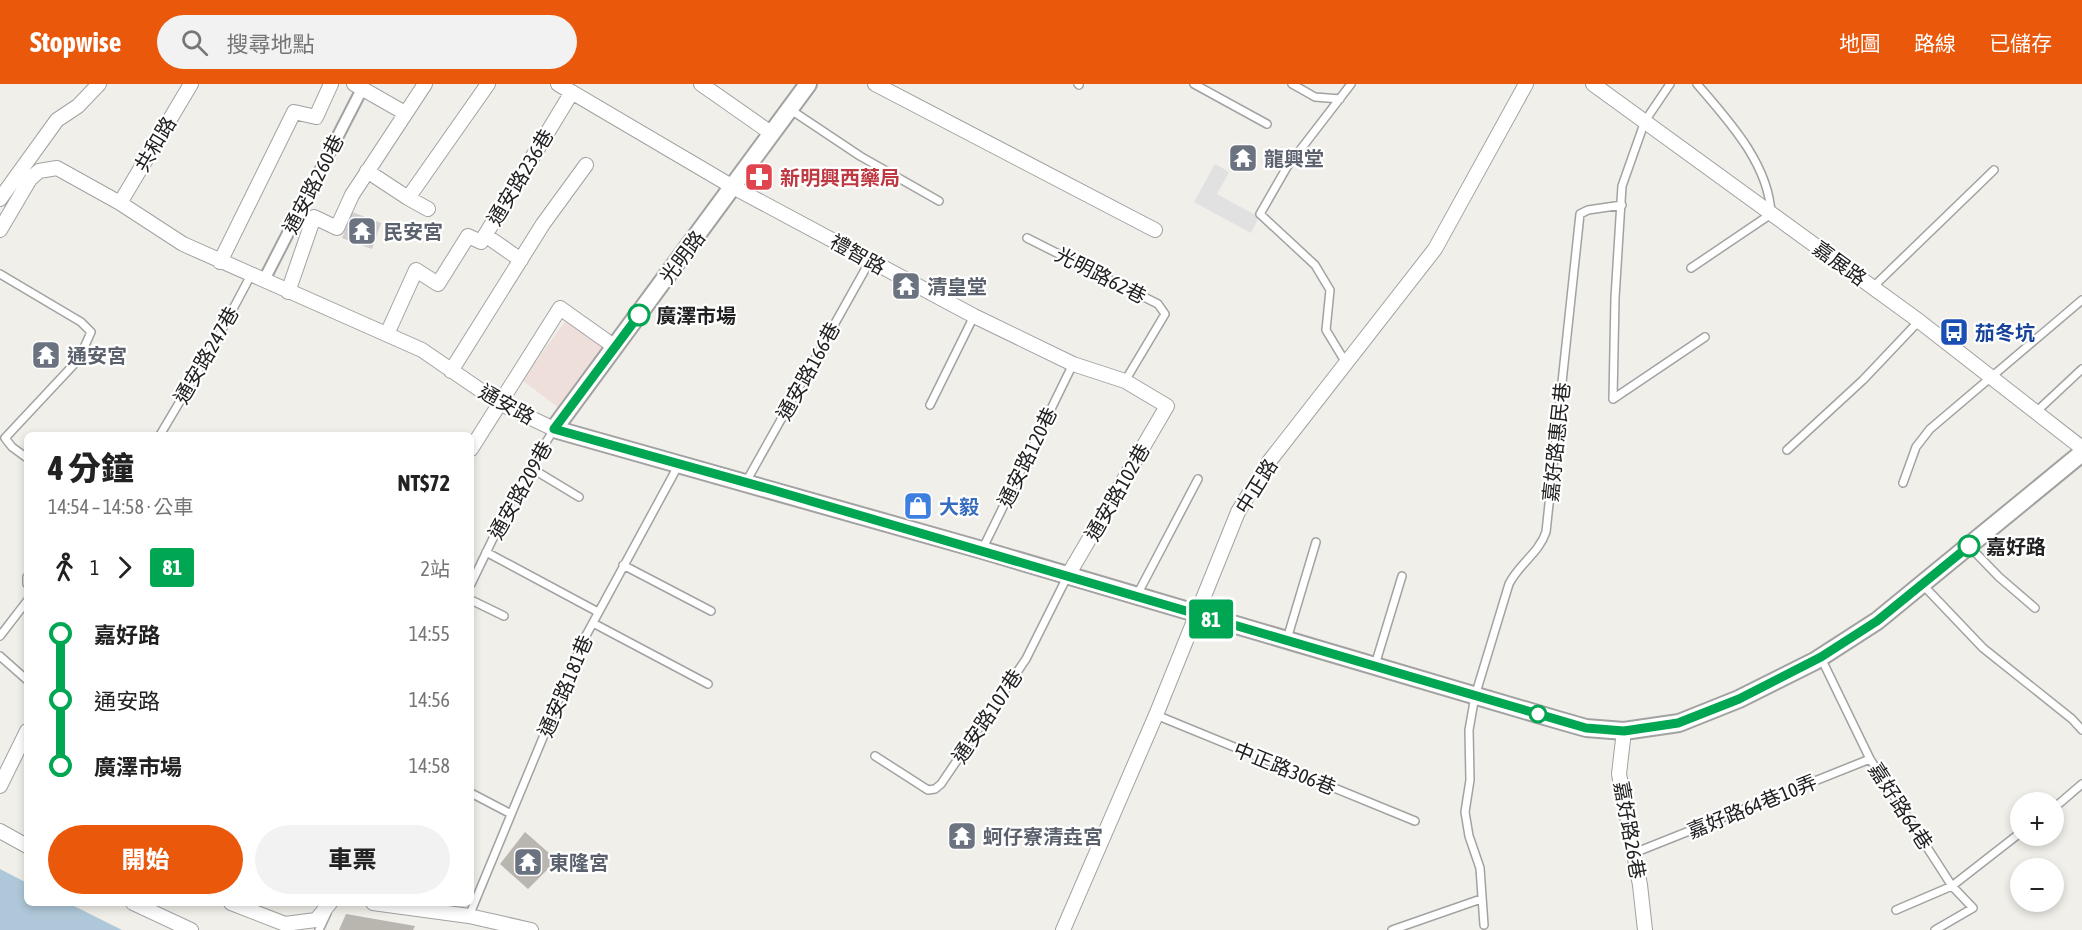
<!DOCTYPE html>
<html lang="zh-TW">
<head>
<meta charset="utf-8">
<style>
	:root { --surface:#fff; --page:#f2f2f2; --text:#222; --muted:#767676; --accent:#ea580c }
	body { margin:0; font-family:"Asap Condensed","Noto Sans TC",sans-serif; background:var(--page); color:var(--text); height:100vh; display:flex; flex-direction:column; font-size:22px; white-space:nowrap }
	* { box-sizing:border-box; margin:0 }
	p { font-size:20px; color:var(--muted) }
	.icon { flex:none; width:33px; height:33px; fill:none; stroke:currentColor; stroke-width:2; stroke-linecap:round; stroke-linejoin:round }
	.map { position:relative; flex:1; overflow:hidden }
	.panel { position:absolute; left:24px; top:348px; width:450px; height:474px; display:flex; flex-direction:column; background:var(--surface); border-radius:9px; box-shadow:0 3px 9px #0003 }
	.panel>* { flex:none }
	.badge { padding:0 12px; border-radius:4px; font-size:21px; line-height:39px }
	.fabs { position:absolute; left:2010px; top:708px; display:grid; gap:12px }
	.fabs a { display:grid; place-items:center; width:54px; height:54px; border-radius:50%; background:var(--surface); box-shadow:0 3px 9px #0003; font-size:30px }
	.map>.badge { position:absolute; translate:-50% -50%; box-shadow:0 0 0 3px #fff }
	.legs { display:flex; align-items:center; gap:9px; height:66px; padding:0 24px; font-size:20px }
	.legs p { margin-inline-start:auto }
	.overview { display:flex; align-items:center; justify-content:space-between; height:102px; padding:0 24px }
	h1 { font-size:33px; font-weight:800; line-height:45px }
	.button { display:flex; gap:12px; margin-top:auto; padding:12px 24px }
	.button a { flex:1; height:69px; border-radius:36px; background:var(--accent); color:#fff; font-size:24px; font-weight:800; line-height:69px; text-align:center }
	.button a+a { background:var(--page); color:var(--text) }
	ul { padding:0 24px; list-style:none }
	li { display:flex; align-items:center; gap:21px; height:66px; font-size:22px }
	li i { display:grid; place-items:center; width:9px; height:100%; margin:0 8px; background:currentColor }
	li i::after { content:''; width:15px; height:15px; margin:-8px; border:4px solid; border-radius:50%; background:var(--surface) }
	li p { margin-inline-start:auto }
	li:first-child i { background:linear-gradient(#0000 50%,currentColor 0) }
	li:last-child i { background:linear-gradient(currentColor 50%,#0000 0) }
	header { display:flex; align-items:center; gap:36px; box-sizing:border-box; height:84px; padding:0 30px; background:var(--accent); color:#fff }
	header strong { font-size:28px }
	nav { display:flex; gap:33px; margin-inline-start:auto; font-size:21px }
	.search { width:420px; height:54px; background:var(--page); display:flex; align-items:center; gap:15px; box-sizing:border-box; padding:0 21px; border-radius:33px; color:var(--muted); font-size:22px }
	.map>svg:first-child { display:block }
</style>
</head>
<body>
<header>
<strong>Stopwise</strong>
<div class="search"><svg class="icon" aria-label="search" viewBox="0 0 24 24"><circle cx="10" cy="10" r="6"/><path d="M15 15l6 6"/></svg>搜尋地點</div>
<nav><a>地圖</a><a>路線</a><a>已儲存</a></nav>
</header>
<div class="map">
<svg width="2082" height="846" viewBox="0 0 2082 846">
	<rect width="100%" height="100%" fill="#f0efe9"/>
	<path fill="#efdfda" d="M567,235L605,263L559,324L522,296Z"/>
	<path fill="#cfcfcf" d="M352,128L381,139L372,165L342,154Z"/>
	<path fill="#e1e1e1" d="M1215,80L1229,88L1217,110L1259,133L1251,149L1194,118Z"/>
	<path fill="#afc8d9" d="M0,785L27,799V819H68L122,846H0Z"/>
	<path fill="#b9b5af" d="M525,748L557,776L528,805L500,780Z
		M346,830L415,842L413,846H339Z"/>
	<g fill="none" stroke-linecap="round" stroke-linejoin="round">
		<g stroke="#a2a2a2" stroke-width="10">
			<path id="service" d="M1078,0L1079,1
				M1194,0L1267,40
				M1292,0L1315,13L1340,15
				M791,26L860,72L939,117
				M1027,154L1158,220L1165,230L1125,297
				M1691,184L1771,130C1769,80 1728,36 1697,0
				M0,190L81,238L91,248L79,275L5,354L12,363L27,374
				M1873,203L1994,86
				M1346,279L1326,246L1330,206L1315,181L1260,130L1287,83L1351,0
				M1613,315L1615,214L1622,102L1645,37L1670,0
				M1613,315L1705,253
				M930,321L974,232
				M2036,328L2082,285
				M160,351L217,255L251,191
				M1787,366L1863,296L1919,237
				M531,384L579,413
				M746,398L871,175
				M1903,399L1916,363L1930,345L2082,216
				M1969,462L1999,493L2035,524
				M982,466L1073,280
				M486,468L598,528
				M623,481L711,527
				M27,493V500
				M471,500L512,415L554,345
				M1922,500L1983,564L2072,635L2082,646
				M1137,511L1198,395
				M471,516L504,532
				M593,539L708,600
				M0,552L27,517
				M1287,555L1316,458
				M0,572L27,596
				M1821,574L1870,675L1952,802L1973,824L1935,846
				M1375,581L1402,492
				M1156,631L1415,737
				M875,672L928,706L935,705L941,700L1026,575L1067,493
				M471,709L511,730
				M2054,724L2082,700
				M1634,769L1870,675
				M1896,826L1952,802L2020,749
				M469,832L583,557L678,382
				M1484,841L1480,784L1469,752L1465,728L1470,696L1469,646L1475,612L1509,500C1519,480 1539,469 1546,448L1580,130L1588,126L1622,121
				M319,846L327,829
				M1392,846L1481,815"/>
		</g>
		<g stroke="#a2a2a2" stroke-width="14">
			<path id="pedestrian" d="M264,196L362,5"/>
		</g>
		<g stroke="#a2a2a2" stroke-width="16">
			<path id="minor" d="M354,0L405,29
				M558,0L733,103L974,232L1073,280L1125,297L1167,322L1067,493
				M701,0L771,49
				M875,0L1155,146
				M1593,0L1919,237L2082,364
				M367,87L408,114L488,0
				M408,114L428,125
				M0,115L57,36L78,22L99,0
				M120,119L191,0
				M0,146L30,95L39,87L57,84L120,119L183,160L422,266L499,319L554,345
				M485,151L521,176
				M220,178L294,28L316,33L331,0
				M288,208L314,133L337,144L352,111L425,0
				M387,250L416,186L438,200L468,152L481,158L572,8
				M451,287L543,140L586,81
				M471,365L560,224L615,263
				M1624,647L1619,690L1640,801L1645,846
				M0,702L27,647
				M0,747L27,762
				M133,819L191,846
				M231,819L285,840L316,836L330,819
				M373,819L469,832L531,846
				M1063,846L1156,631L1238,428L1268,379L1435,165L1526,0"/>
		</g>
		<g stroke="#a2a2a2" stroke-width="20">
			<path id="tertiary" d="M808,0L554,345L982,466L1558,636L1586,644L1624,647L1679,639L1739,615L1815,577L1877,537L2082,369"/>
		</g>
		<use href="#service" stroke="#fff" stroke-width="7"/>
		<use href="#pedestrian" stroke="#fff" stroke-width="10"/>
		<use href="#minor" stroke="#fff" stroke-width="14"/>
		<use href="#tertiary" stroke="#fff" stroke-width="16"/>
	</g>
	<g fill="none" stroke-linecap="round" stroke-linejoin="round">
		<g stroke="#fff" stroke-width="14">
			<path id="line-1" d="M639,231L554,345L773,406L1586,644L1624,647L1678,639L1739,615L1821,573L1877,537L1969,462"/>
		</g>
		<use href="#line-1" stroke="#00a651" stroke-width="9"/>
	</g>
	<defs>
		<g id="temple-square" transform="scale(1.5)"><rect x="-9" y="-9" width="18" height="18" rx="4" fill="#6b7280" stroke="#fff"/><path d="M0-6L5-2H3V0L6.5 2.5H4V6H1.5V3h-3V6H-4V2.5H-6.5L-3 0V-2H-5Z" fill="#fff"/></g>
		<g id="pharmacy-square" transform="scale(1.5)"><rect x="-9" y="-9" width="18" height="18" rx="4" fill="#e0444e" stroke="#fff"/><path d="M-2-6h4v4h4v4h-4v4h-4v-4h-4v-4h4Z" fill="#fff"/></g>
		<g id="bus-square" transform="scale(1.5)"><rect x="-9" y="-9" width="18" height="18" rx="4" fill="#1a4fb4" stroke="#fff"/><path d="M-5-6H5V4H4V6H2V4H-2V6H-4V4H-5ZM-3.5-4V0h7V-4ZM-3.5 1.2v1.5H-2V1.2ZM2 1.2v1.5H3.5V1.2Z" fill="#fff"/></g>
		<g id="shop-square" transform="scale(1.5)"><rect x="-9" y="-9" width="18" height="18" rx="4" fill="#3f7fe0" stroke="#fff"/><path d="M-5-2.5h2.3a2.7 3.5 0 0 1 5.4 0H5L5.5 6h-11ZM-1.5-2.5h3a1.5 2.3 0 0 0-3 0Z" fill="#fff"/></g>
	</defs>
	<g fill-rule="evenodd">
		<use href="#temple-square" x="1243" y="74"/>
		<use href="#pharmacy-square" x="759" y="93"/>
		<use href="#temple-square" x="362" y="147"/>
		<use href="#temple-square" x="906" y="202"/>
		<use href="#bus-square" x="1954" y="248"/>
		<use href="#temple-square" x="46" y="271"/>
		<use href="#shop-square" x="918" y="422"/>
		<use href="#temple-square" x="962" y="752"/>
		<use href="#temple-square" x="528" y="778"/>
	</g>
	<g fill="#fff" stroke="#00a651" stroke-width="3">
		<circle cx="639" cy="231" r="10"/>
		<circle cx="1969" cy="462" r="10"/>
		<circle cx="1538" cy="630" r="8"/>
	</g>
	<g text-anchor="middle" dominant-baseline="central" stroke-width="4.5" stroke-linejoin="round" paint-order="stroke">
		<g font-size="20" fill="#212121" stroke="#fff">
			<text transform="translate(155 60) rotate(-59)">共和路</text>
			<text transform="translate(520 93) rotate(-59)">通安路236巷</text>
			<text transform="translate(313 100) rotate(-63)">通安路260巷</text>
			<text transform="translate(858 170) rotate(29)">禮智路</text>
			<text transform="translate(682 173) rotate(-53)">光明路</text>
			<text transform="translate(1840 179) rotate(36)">嘉展路</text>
			<text transform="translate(1101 191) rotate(27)">光明路62巷</text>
			<text transform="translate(206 271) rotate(-60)">通安路247巷</text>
			<text transform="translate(808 287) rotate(-61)">通安路166巷</text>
			<text transform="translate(507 320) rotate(29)">通安路</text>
			<text transform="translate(1556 358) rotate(-84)">嘉好路惠民巷</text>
			<text transform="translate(1027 373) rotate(-64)">通安路120巷</text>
			<text transform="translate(1256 402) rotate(-58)">中正路</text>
			<text transform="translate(520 406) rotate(-61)">通安路209巷</text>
			<text transform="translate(1117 408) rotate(-60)">通安路102巷</text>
			<text transform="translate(565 602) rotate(-67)">通安路181巷</text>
			<text transform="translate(987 632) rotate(-56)">通安路107巷</text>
			<text transform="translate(1285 684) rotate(22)">中正路306巷</text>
			<text transform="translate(1752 722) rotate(-22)">嘉好路64巷10弄</text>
			<text transform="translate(1901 722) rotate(57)">嘉好路64巷</text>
			<text transform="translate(1630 746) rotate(80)">嘉好路26巷</text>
		</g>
		<g font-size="20" font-weight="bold" fill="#5b616d" stroke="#fff" text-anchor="start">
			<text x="1264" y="74">龍興堂</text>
			<text x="383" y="147">民安宮</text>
			<text x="927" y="202">清皇堂</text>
			<text x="67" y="271">通安宮</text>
			<text x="983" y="752">蚵仔寮清垚宮</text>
			<text x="549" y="778">東隆宮</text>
		</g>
		<g font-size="20" font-weight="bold" fill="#be3a42" stroke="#fff" text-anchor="start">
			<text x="780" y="93">新明興西藥局</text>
		</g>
		<g font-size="20" font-weight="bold" fill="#212121" stroke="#fff" text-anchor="start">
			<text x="656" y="231">廣澤市場</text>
			<text x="1986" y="462">嘉好路</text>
		</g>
		<g font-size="20" font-weight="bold" fill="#164399" stroke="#fff" text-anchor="start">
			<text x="1975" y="248">茄冬坑</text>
		</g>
		<g font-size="20" font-weight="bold" fill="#366cbe" stroke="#fff" text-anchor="start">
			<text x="939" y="422">大毅</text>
		</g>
	</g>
</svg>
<div class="fabs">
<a>+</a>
<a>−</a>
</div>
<b class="badge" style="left:1211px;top:535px;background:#00a651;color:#fff">81</b>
<section class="panel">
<div class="overview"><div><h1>4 分鐘</h1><p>14:54 – 14:58 · 公車</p></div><b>NT$72</b></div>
<div class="legs"><svg class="icon" aria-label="walk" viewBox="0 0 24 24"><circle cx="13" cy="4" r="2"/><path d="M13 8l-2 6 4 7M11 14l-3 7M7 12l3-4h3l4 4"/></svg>1<svg class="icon" aria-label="forward" viewBox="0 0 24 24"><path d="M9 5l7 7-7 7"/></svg><b class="badge" style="background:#00a651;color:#fff">81</b><p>2站</p></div>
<ul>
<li><i style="color:#00a651"></i><b>嘉好路</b><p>14:55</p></li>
<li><i style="color:#00a651"></i><span>通安路</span><p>14:56</p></li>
<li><i style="color:#00a651"></i><b>廣澤市場</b><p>14:58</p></li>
</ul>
<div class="button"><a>開始</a><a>車票</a></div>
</section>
</div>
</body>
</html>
